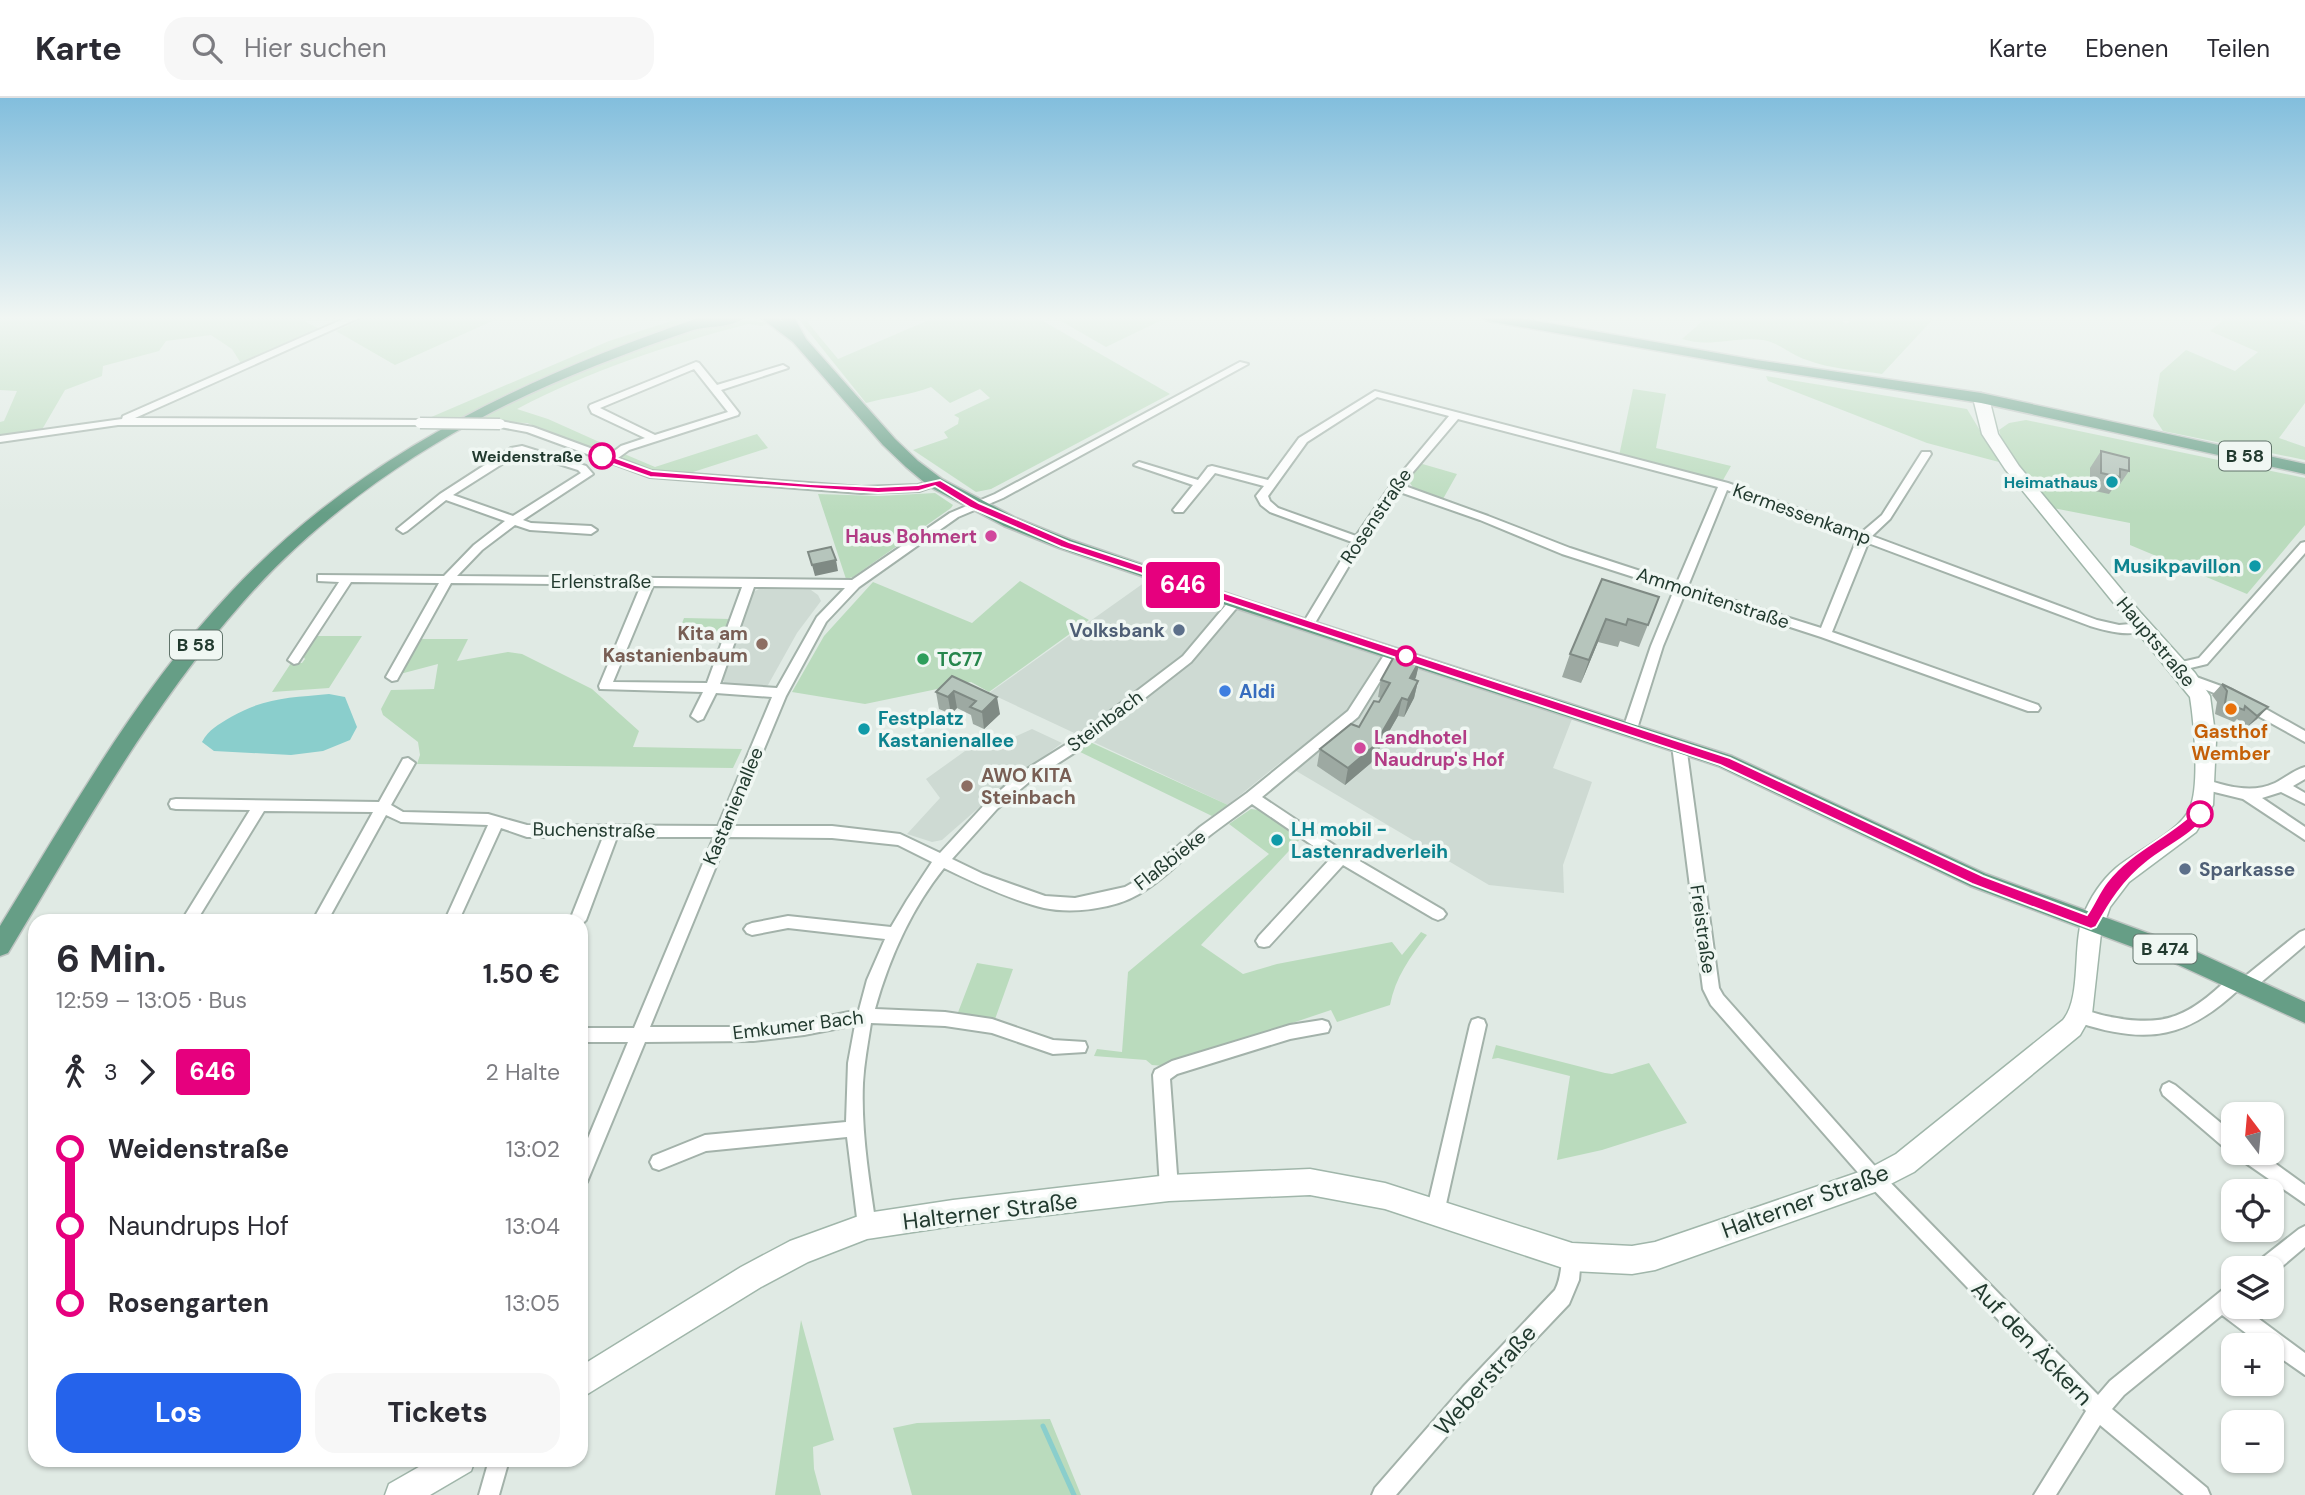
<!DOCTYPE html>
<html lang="de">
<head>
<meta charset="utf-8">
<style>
	:root { --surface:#fff; --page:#f7f7f7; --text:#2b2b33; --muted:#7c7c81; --line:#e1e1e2; --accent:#2563eb }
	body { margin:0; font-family:"DM Sans",sans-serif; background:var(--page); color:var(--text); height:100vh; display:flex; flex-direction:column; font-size:26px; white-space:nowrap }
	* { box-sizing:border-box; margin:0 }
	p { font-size:23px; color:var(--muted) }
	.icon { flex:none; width:38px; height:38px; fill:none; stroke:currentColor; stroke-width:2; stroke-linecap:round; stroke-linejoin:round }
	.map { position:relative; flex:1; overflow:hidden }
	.details { position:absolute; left:28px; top:816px; width:560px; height:553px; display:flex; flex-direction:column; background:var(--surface); border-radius:21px; box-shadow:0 2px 5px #0004 }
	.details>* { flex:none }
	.badge { padding:0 14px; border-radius:5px; font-size:24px; line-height:46px }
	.needle { width:46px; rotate:344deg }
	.buttons { position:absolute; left:2221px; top:1004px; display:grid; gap:14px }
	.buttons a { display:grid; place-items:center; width:63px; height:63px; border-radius:14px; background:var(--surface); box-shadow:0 2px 5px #0004; font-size:35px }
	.map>.badge { position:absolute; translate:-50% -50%; box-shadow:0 0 0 4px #fff }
	.legs { display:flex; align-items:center; gap:10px; height:77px; padding:0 28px; font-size:23px }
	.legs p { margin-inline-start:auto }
	.head { display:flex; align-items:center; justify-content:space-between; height:119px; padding:0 28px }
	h1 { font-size:38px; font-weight:700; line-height:52px }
	.button { display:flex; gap:14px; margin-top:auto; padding:14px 28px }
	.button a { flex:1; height:80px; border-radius:21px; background:var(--accent); color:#fff; font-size:28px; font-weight:700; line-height:80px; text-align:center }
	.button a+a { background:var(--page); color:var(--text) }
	ul { padding:0 28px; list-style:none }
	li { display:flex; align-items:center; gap:24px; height:77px; font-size:26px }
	li i { display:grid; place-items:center; width:10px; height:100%; margin:0 9px; background:currentColor }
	li i::after { content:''; width:18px; height:18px; margin:-9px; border:5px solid; border-radius:50%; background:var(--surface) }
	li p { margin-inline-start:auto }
	li:first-child i { background:linear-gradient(#0000 50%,currentColor 0) }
	li:last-child i { background:linear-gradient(currentColor 50%,#0000 0) }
	header { display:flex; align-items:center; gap:42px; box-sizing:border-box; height:98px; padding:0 35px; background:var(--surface); border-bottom:2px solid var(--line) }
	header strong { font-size:33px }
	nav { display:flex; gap:38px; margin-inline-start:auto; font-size:24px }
	.search { width:490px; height:63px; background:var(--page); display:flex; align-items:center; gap:18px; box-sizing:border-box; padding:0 24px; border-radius:21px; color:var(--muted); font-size:26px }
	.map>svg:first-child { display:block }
</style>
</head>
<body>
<header>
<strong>Karte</strong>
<div class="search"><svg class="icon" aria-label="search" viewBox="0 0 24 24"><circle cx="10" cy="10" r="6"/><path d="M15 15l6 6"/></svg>Hier suchen</div>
<nav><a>Karte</a><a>Ebenen</a><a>Teilen</a></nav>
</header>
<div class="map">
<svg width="2305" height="1397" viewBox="0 0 2305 1397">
	<rect width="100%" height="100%" fill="#e0eae4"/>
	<path fill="#cedad3" d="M1148,482L1572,621L1553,670L1592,684L1563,767L1564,795L1489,787L1281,664L1228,707L989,595Z
		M759,491L811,492L818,497L821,503L797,535L768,587L760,590L726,588L722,580L751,495Z
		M1032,631L1062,645L999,692L942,742L932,744L907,736L940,700L926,681L979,643L989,647L1001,645Z"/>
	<path fill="#badbbd" d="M0,219H296L322,232L242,267L232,251L211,237L166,243L159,253L103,268L102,278L65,292L40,335L0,341V324L4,323L17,293L0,292Z
		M367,219H501L395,267L336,233Z
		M684,219H709L592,258L519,290L454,323H422L609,243Z
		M797,219H807L809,226L838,261L936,219H1036L1170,296L991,391L976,394L913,352L948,340L944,334L958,326L959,320L954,317L990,300L980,291L950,305L931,289C911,297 888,299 866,305Z
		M1054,219H1168L1106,249Z
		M1707,219H1837L1846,226L1857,219H1935L1882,276C1857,272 1830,271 1807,262C1791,257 1780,245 1763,242C1735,238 1710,250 1682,241Z
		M2227,219H2288L2305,227V305L2279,340L2305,349V362L2163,333L2153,318L2160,275L2186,252L2235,273L2258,254L2210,233Z
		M735,221L770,225L762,228L748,226C668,247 591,272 517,311L548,321L615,351L603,355L527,325L470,323C554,280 643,243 735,221Z
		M1766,278L1967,311L1999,364L1927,345L1768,283Z
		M1633,291L1666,296L1656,350L1731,368L1723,382L1619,358Z
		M2026,322L2305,380V427L2247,496L2130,447V425L2053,410L2019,369L2003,346L1999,332L2009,325Z
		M757,336L768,350L690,375L674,376L641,370L617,359L622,355L655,369Z
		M1419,365L1457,376L1443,401L1414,391L1408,382Z
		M935,395L953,407L951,410L853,479L846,481L818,396L878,398Z
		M1020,483L1089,522L989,594L971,584L865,606L792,594L824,538L873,484L972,525Z
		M684,520L731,521L724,542L676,541Z
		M314,538H362L329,590L272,594L291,565H302L305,561L302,556Z
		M421,541H468L457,563L508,554L522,556L592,591L639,633L633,649L742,651L733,670L417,666L420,657L418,644L383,617L381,611L391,592L434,591L438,566L400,576Z
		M1090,644L1228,707L1212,718L1076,652Z
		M1251,711L1259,712L1301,740L1201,847L1243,876L1277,866L1392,844L1402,857L1421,834L1427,837C1410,859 1395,880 1390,907L1337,924L1331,912L1164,968L1152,967L1146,962L1094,958L1097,951L1122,954L1128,874L1269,756L1229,726Z
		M977,865L1013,871L994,924L957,917Z
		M1496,947L1605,975L1612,976L1649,965L1687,1025L1602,1052L1557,1062L1570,978L1498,960L1492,961Z
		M801,1222L834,1342L813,1349L814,1371L821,1397H775Z
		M1050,1321L1081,1397H912L893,1330L917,1325Z"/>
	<path fill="#8acecc" d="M329,596L345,599L357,629L350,642L323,653L291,657L214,653L202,644C209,631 218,627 231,619C266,599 290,600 329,596Z"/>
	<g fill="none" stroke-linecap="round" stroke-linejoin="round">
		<path stroke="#8acecc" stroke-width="5" d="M1043,1328L1074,1397"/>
		<g stroke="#a3b2aa" stroke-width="4">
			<path id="street" d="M348,219H361L135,320L420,322L424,323V327H118L0,344V338L122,321L123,318Z
				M696,264L699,265L717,287L783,267L788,270L721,292L739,315L738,317L629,352L618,360L652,373L861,389L918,387L936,382L942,385L919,393L861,395L650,379L527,334L500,329L495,326L500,323L533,329L609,357L621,348L645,340L592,315L589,309L590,307ZM694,271L728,314L655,337L600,310Z
				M1240,264L1248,266L1003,400L958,419L859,489L826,524L786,598L732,728H832L900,736L940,755L987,704L1019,676L1067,646L1183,558L1231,501L1235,500L1241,504L1239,507L1191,564L1077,653L1029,684L997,711L952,761L983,776L1045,798L1075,800L1125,789L1141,780L1200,729L1247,695L1348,613L1388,551L1392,550L1398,554L1358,619L1262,699L1346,755L1443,812L1446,816L1443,820L1438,822L1433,820L1343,767L1269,848L1264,849L1259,848L1256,843L1259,838L1331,760L1252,706C1238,717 1223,727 1209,738C1186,757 1165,781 1139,796C1114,811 1072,816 1044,810C1013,803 973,784 944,770C911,811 889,861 875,911L945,914L992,921L1053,942L1085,944L1087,949L1085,954L1053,956L992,935L945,928L871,925C868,945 864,965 863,985C861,1033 869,1081 876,1128L873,1134L867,1137L861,1134L858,1128L847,1039L706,1053L659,1072L653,1070L650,1064L653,1058L705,1037L846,1024L848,965L855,927L804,937L753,943L645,944L587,1084L581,1086V1057L628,944H581V930H634L714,739H617L586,822L581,827V822H570L603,739H527L501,730L459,822H445L488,727L401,724L386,717L328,822H313L373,714L264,713L197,822H182L250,712L176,711L171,710L169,706L171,702L176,701L379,704L403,661L408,660L415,665L391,707L403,714L488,716L527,727L718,728L772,599L716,595L703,621L698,623L691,618L703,594L600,591L599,588L641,487L451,485L397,582L392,583L386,579L439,485L351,484L298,565L294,566L288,562L339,484L318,483V477L444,478L474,447L505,423L446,402L407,433L403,435L397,431L440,396L511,350L522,348L586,368L593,376L523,422L531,425L591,428L597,432L591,436L530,432L515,427L482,452L457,478L852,482L950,415L995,396ZM521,354L578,372L581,375L513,418L453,397ZM653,488L742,489L707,585L613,584ZM754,489L845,490L817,519L777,590L720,586ZM728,739L832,740L898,747L932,764L907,802L891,829L788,818L752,825L747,827L744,831L747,835L752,837L788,830L885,841L867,882L859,912L804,923L753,929H650Z
				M1375,293L1728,385L1862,434L1882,417L1922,354H1930L1931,356L1890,421L1872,438L2097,522L2119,527L2143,525L2149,529C2134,541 2107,533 2090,528L1868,445L1832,534L2038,607L2040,610L2038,613H2028L1821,539L1685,495L1663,548L1637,631L1635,634H1625L1623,631L1651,548L1674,492L1562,456L1480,422L1397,393L1363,444L1312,530L1308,531L1302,527L1352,444L1270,414L1261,407L1256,398L1264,388L1215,375L1183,414H1175L1173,412L1193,387L1134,367L1139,364L1198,382L1208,369L1212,368L1268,382L1299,340ZM1377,299L1449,318L1393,385L1389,386V390L1356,438L1278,410L1270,403L1268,398L1307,344ZM1458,321L1718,389L1677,485L1570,450L1488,418L1402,387ZM1727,392L1857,441L1821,530L1688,488Z
				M2305,444V455L2207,566L2178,573L2173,572L2172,569L2173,566L2199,560L2301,445Z
				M2188,576L2232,592L2305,633V644L2222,598L2183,583L2182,580L2183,577Z
				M1679,642L1686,647L1719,890L1723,897L1881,1075L2098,1297L2110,1283L2226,1189L2233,1187V1209H2243L2305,1255V1277L2272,1254V1248H2263L2222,1217L2124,1297L2112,1311L2207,1390L2210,1397H2184L2100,1327L2056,1397H2034L2086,1313L1869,1087L1711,907L1703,891L1672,647Z
				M2305,669V681L2293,688L2305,695V706L2281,694L2262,700L2305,729V742L2243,701L2198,690L2196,686L2203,681C2227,688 2251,696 2275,685C2285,680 2294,672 2305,669Z
				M2305,832V847L2252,892L2246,894L2240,890C2188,940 2148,947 2080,925L2074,923L2072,918L2074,913C2084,910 2096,916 2106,918C2166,931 2189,918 2231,878L2237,876L2243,880L2300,834Z
				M1478,920L1484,922L1486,927L1444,1115L1441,1121L1435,1124L1429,1121L1426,1115L1470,927L1472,922Z
				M1322,922L1328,924L1330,929L1328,934L1290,941L1177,976L1170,981L1178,1090L1175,1096L1169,1098L1163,1096L1160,1090L1153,977L1155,972L1172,963L1290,927Z
				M2169,984L2175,987L2233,1035V1054L2227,1052L2163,997L2161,992L2163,987Z
				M2237,1055H2261L2305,1087V1106L2240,1061Z
				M2305,1128V1149L2272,1177V1171H2255L2257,1164L2299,1131Z
				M1572,1150L1579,1153L1581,1159L1579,1182L1569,1206L1477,1303L1396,1397H1372L1375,1390L1463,1289L1555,1192C1562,1179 1560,1166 1565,1153Z
				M489,1362H509L499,1397H479Z"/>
		</g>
		<g stroke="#a0b6aa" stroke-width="3">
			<path id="secondary" d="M1981,295L1989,300L1998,336L2019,368L2140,514L2195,575L2210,598L2216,643L2213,707L2196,734L2129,784L2110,809L2101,835L2092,916L2080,937L1914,1074L1875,1094L1655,1172L1632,1176L1572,1173L1385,1111L1310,1097L1169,1103L953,1128L867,1141L808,1164L761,1189L581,1300V1268L741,1169L790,1143L867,1115L953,1102L1169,1077L1310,1071L1385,1085L1572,1145L1632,1148L1655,1144L1868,1071L1896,1056L2063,922C2082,899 2072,848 2083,818C2090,800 2101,783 2116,770C2136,753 2180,734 2190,710C2200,687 2194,624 2190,599L2005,371L1982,336L1973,300Z
				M431,1362H475L471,1373L430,1397H385L389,1386Z"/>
		</g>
		<g stroke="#bdc4c1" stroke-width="3">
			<path id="primary" d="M701,219H745C731,231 706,227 690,233C623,256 557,281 494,313C401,361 312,425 243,504C149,610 81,734 8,855L0,858V828C71,713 138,592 231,494C362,355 524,280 701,219Z
				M760,219H775L783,224L780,219H794L806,241L895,341L918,363L942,381L1016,420L1071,442L1241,500L1732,658L1986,776L2186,849L2305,904V925L2170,863L1970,788L1718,668L1229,508L1059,450L1004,428L930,389L906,369L883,347L793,244Z
				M1481,219H1514L1756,262L1981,295L2305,366V376L1981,305L1756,270L1488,223Z"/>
		</g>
		<use href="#street" fill="#fff" fill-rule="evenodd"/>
		<use href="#secondary" fill="#fff" fill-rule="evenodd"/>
		<use href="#primary" fill="#669e86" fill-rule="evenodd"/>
		<g stroke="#a3b2aa" stroke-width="13" stroke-linecap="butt">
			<path id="street-bridge" d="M420,325L500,326"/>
		</g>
		<use href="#street-bridge" stroke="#fff" stroke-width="10"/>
	</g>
	<path fill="#9da9a2" d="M2101,353L2129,373L2118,389H2114L2109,396L2090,392V370Z
		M1602,481L1659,499L1639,549L1620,543L1618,549L1598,544L1581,585L1562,579L1570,556Z
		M1420,562L1415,582L1418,583L1414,600L1404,619L1398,618L1371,665L1345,687L1317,668L1320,651L1359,629L1379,604L1381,600L1378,599L1381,582Z
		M952,578L1000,616L984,631L973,626L971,617L957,610L951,616L939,611L936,594Z
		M2222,586L2268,609L2257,621L2247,629L2237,621L2234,624L2215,616L2217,604L2212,597Z"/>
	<path fill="#7f8a84" d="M836,462L838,473L815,478L812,467Z
		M1606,521L1598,544L1581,585L1589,562Z
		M1420,562L1416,579L1406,597L1410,580Z
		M1418,583L1414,600L1404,619L1408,602Z
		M954,593L957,610L951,616L948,599Z
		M997,599L1000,616L984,631L982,614Z
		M1402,600L1398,618L1371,665L1345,687L1348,670Z
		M2268,609L2257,621L2247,629L2257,618Z"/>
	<path fill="#b6c5bc" stroke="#7f8a84" stroke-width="2" d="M2101,353L2129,360V373L2120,371V379L2101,375Z
		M831,449L836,462L812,467L808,454Z
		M1602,481L1659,499L1648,527L1628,521L1626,527L1606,521L1589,562L1570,556Z
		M1396,555L1420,562L1410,580L1418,583L1408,602L1402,600L1374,648L1348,670L1320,651L1351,626L1359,629L1374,603L1379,604L1390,585L1381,582Z
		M952,578L997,599L982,614L970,609L976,603L954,593L948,599L936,594Z
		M2222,586L2268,609L2257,618L2245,608L2244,612L2225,605L2227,593Z"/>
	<linearGradient id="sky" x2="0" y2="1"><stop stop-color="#82bedd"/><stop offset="0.53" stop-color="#f1f6f3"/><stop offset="1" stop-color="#f1f6f3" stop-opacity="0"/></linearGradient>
	<rect width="2305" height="415" fill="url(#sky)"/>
	<path fill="#e6007e" stroke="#fff" stroke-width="2" d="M602,355L652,373L811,386L878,389L918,387L940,382L979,405L1069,444L1730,660L1983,778L2087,817C2094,807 2099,794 2107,784C2129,754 2169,739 2195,713H2205L2207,716C2193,738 2166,748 2147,764C2123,783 2110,804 2096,829L2091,831L1972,786L1720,667L1061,449L971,410L935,388L919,393L878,395L650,379L599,361V356Z"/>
	<g fill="#fff" stroke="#e6007e" stroke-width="3.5">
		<circle cx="602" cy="358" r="12"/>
		<circle cx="1406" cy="558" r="9"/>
		<circle cx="2200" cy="716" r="12"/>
	</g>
	<g fill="#0f9aa8" stroke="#f0f7f3" stroke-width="2.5">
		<circle cx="2112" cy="384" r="7"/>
		<circle cx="2255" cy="468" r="7"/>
		<circle cx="864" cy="631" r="7"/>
		<circle cx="1277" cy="742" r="7"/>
	</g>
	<g fill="#d1479c" stroke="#f0f7f3" stroke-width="2.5">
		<circle cx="991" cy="438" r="7"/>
		<circle cx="1360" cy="650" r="7"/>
	</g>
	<g fill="#5c6f8a" stroke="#f0f7f3" stroke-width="2.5">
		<circle cx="1179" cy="532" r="7"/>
		<circle cx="2185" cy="771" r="7"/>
	</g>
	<g fill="#8d6e63" stroke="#f0f7f3" stroke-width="2.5">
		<circle cx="762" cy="546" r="7"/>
		<circle cx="967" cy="688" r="7"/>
	</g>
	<circle fill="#2e9e5b" stroke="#f0f7f3" stroke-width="2.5" cx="923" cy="561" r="7"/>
	<circle fill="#3f7fe0" stroke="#f0f7f3" stroke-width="2.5" cx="1225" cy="593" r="7"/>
	<circle fill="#e8710a" stroke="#f0f7f3" stroke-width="2.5" cx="2231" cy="611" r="7"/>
	<g text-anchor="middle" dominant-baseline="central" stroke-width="7" stroke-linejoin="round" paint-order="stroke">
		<g font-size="16" font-weight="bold" fill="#223a2f" stroke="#f0f7f3" text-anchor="end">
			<text x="583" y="358">Weidenstraße</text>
		</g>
		<g font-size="16" font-weight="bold" fill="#0d838f" stroke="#f0f7f3" text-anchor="end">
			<text x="2098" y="384">Heimathaus</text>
		</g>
		<g fill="#f0f7f3" stroke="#60736a" stroke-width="2">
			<rect x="2219" y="343.5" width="52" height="29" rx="5"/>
			<rect x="170" y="532.5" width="52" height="29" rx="5"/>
			<rect x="2133.5" y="836.5" width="63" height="29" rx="5"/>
		</g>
		<g font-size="18" font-weight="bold" fill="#223a2f">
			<text x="2245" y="358">B 58</text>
			<text x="196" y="547">B 58</text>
			<text x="2165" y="851">B 474</text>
		</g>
		<g font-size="19" fill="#223a2f" stroke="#f0f7f3">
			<text transform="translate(1802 416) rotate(20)">Kermessenkamp</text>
			<text transform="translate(1376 418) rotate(-56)">Rosenstraße</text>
			<text x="601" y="483">Erlenstraße</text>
			<text transform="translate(1713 500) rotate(18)">Ammonitenstraße</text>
			<text transform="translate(2156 544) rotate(50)">Hauptstraße</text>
			<text transform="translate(1105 623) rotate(-37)">Steinbach</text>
			<text transform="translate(733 708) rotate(-67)">Kastanienallee</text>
			<text transform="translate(594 732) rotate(1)">Buchenstraße</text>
			<text transform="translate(1170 762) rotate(-38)">Flaßbieke</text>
			<text transform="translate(1703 831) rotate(82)">Freistraße</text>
			<text transform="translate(798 927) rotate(-7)">Emkumer Bach</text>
		</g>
		<g font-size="19" font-weight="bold" fill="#b23c85" stroke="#f0f7f3" text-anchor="end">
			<text x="977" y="438">Haus Bohmert</text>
			<text x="1374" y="639" text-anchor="start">Landhotel<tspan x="1374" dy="22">Naudrup's Hof</tspan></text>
		</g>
		<g font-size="19" font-weight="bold" fill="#0d838f" stroke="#f0f7f3" text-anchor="start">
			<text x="2241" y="468" text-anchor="end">Musikpavillon</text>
			<text x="878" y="620">Festplatz<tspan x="878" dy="22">Kastanienallee</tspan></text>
			<text x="1291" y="731">LH mobil -<tspan x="1291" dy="22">Lastenradverleih</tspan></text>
		</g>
		<g font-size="19" font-weight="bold" fill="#4e5e75" stroke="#f0f7f3" text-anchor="end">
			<text x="1165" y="532">Volksbank</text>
			<text x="2199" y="771" text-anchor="start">Sparkasse</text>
		</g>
		<g font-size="19" font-weight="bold" fill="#785e54" stroke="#f0f7f3" text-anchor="end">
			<text x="748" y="535">Kita am<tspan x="748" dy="22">Kastanienbaum</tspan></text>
			<text x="981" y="677" text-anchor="start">AWO KITA<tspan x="981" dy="22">Steinbach</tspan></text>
		</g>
		<g font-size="19" font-weight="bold" fill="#27864d" stroke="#f0f7f3" text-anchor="start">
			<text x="937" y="561">TC77</text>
		</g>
		<g font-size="19" font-weight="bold" fill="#366cbe" stroke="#f0f7f3" text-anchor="start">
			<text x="1239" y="593">Aldi</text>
		</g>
		<g font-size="19" font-weight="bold" fill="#c56008" stroke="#f0f7f3">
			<text x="2231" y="633">Gasthof<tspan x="2231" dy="22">Wember</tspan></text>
		</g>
		<g font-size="23" fill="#223a2f" stroke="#f0f7f3">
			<text transform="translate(1805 1103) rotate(-20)">Halterner Straße</text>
			<text transform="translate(990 1113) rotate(-7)">Halterner Straße</text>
			<text transform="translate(2032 1245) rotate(46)">Auf den Äckern</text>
			<text transform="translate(1485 1282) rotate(-48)">Weberstraße</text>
		</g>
	</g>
</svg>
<div class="buttons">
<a><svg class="needle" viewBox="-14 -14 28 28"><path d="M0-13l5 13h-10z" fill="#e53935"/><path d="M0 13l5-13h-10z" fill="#7c7c81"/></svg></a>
<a><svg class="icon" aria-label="locate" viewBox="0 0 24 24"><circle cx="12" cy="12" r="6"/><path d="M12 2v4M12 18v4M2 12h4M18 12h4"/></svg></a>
<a><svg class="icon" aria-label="layers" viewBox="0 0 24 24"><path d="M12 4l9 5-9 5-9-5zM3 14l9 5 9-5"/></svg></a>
<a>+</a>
<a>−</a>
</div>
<b class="badge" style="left:1183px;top:487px;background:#e6007e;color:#fff">646</b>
<section class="details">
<div class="head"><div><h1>6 Min.</h1><p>12:59 – 13:05 · Bus</p></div><b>1.50 €</b></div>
<div class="legs"><svg class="icon" aria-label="walk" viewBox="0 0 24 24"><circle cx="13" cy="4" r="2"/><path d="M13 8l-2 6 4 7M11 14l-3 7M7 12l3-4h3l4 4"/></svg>3<svg class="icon" aria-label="forward" viewBox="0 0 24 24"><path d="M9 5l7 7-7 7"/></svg><b class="badge" style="background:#e6007e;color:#fff">646</b><p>2 Halte</p></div>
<ul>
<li><i style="color:#e6007e"></i><b>Weidenstraße</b><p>13:02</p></li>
<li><i style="color:#e6007e"></i><span>Naundrups Hof</span><p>13:04</p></li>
<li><i style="color:#e6007e"></i><b>Rosengarten</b><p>13:05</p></li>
</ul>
<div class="button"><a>Los</a><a>Tickets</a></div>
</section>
</div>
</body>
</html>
